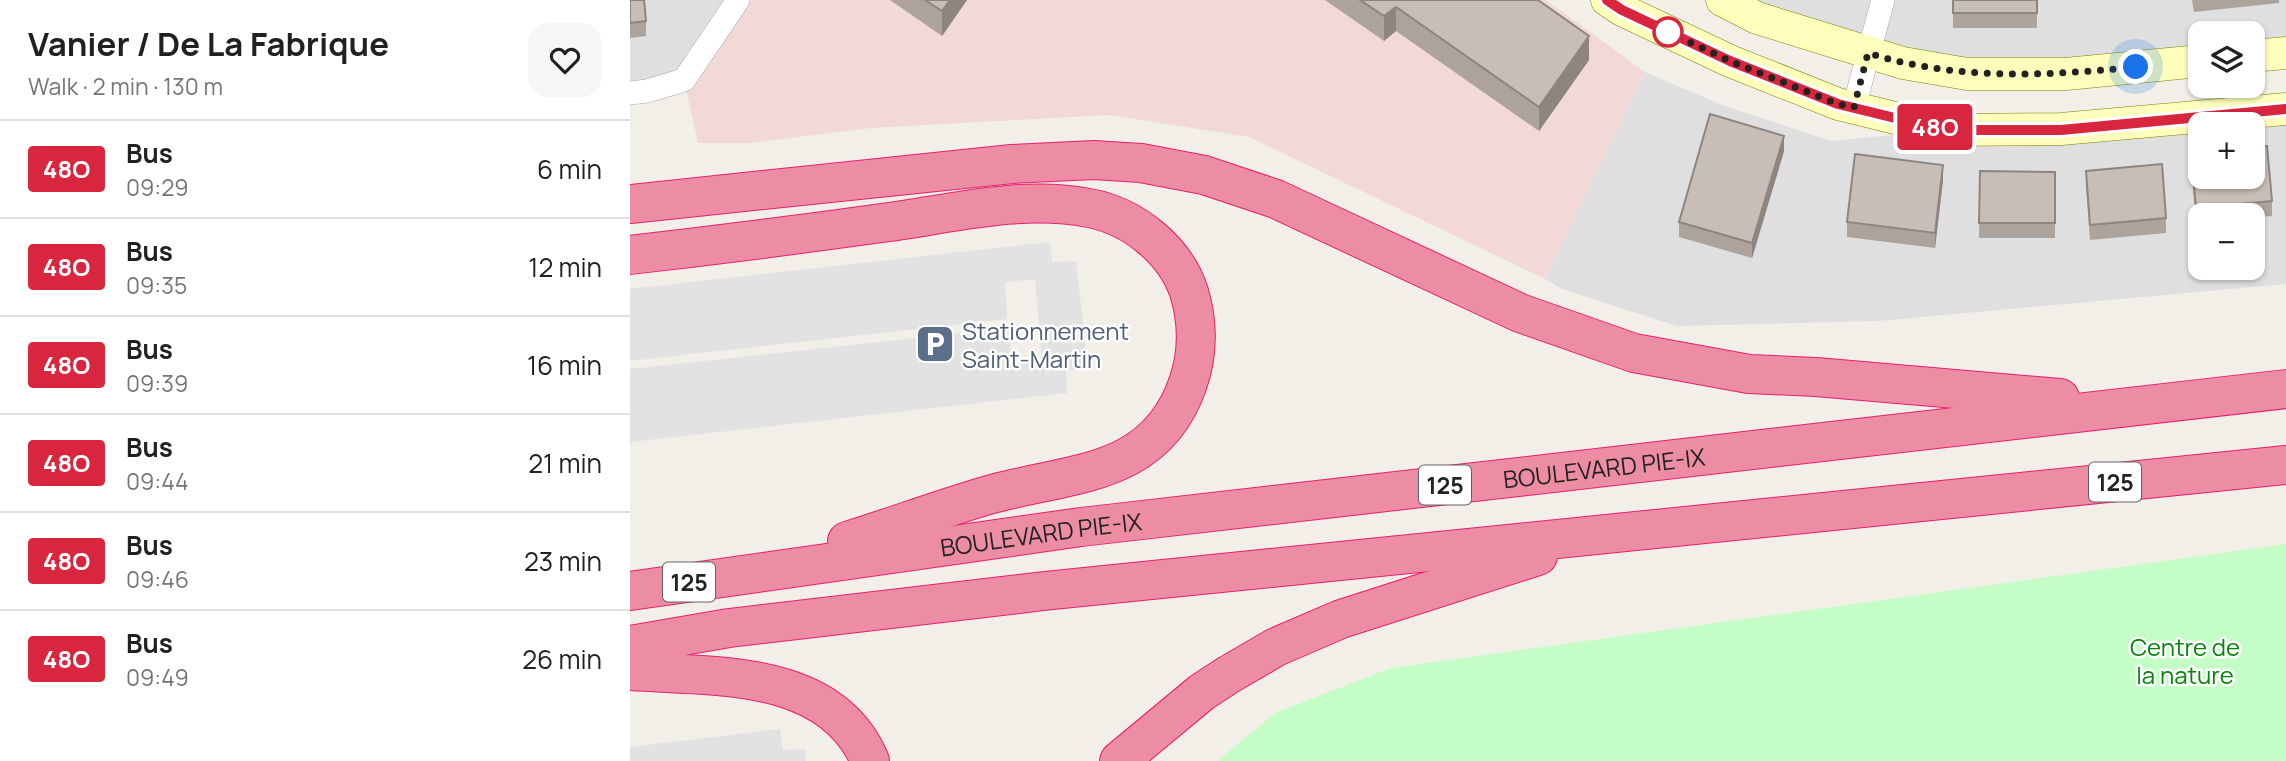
<!DOCTYPE html>
<html lang="en">
<head>
<meta charset="utf-8">
<style>
	:root { --surface:#fff; --page:#f6f6f6; --text:#202124; --muted:#757577; --line:#e0e0e0 }
	body { margin:0; font-family:Manrope,sans-serif; background:var(--page); color:var(--text); height:100vh; display:flex; flex-direction:column; font-size:26px; white-space:nowrap }
	* { box-sizing:border-box; margin:0 }
	p { font-size:23px; color:var(--muted) }
	.icon { flex:none; width:38px; height:38px; fill:none; stroke:currentColor; stroke-width:2; stroke-linecap:round; stroke-linejoin:round }
	.map { position:relative; flex:1; overflow:hidden }
	.sheet { display:flex; flex-direction:column; background:var(--surface); width:630px }
	.sheet>* { flex:none }
	.badge { padding:0 14px; border-radius:5px; font-size:24px; line-height:46px }
	.controls { position:absolute; left:1558px; top:21px; display:grid; gap:14px }
	.controls a { display:grid; place-items:center; width:77px; height:77px; border-radius:14px; background:var(--surface); box-shadow:0 2px 5px #0004; font-size:35px }
	.you { position:absolute; width:35px; height:35px; margin:-18px; border:5px solid #fff; border-radius:50%; background:#1a73e8; box-shadow:0 0 0 10px #1a73e833 }
	.map>.badge { position:absolute; translate:-50% -50%; box-shadow:0 0 0 4px #fff }
	.round { display:grid; place-items:center; flex:none; width:74px; height:74px; border-radius:21px; background:var(--page) }
	.headline { display:flex; align-items:center; justify-content:space-between; height:119px; padding:0 28px }
	h1 { font-size:33px; font-weight:700; line-height:52px }
	ul { padding:0; list-style:none }
	li { display:flex; align-items:center; gap:21px; height:98px; padding:0 28px; border-top:2px solid var(--line) }
	li div { flex:1 }
	li b { display:block; font-size:26px }
	li em { font-style:normal }
	li .badge { min-width:77px; font-weight:700; text-align:center }
	main { display:flex; flex:1; min-height:0 }
	.map>svg:first-child { display:block }
</style>
</head>
<body>
<main>
<section class="sheet">
<div class="headline"><div><h1>Vanier / De La Fabrique</h1><p>Walk · 2 min · 130 m</p></div><a class="round"><svg class="icon" aria-label="heart" viewBox="0 0 24 24"><path d="M12 20l-8-8c-3-5 5-10 8-4 3-6 11-1 8 4z"/></svg></a></div>
<ul>
<li><span class="badge" style="background:#d7263d;color:#fff">48O</span><div><b>Bus</b><p>09:29</p></div><em>6 min</em></li>
<li><span class="badge" style="background:#d7263d;color:#fff">48O</span><div><b>Bus</b><p>09:35</p></div><em>12 min</em></li>
<li><span class="badge" style="background:#d7263d;color:#fff">48O</span><div><b>Bus</b><p>09:39</p></div><em>16 min</em></li>
<li><span class="badge" style="background:#d7263d;color:#fff">48O</span><div><b>Bus</b><p>09:44</p></div><em>21 min</em></li>
<li><span class="badge" style="background:#d7263d;color:#fff">48O</span><div><b>Bus</b><p>09:46</p></div><em>23 min</em></li>
<li><span class="badge" style="background:#d7263d;color:#fff">48O</span><div><b>Bus</b><p>09:49</p></div><em>26 min</em></li>
</ul>
</section>
<div class="map">
<svg width="1656" height="761" viewBox="0 0 1656 761">
	<rect width="100%" height="100%" fill="#f2efe8"/>
	<path fill="#e0dfdf" fill-rule="evenodd" d="M0,0H108L54,80L0,93Z
		M1092,0H1656V53L1622,56V33H1570V61L1337,74Z
		M1015,72L1092,105L1201,141L1314,130L1656,109V284L1248,321L1047,326L932,289L915,279ZM1570,124H1622V177H1570ZM1570,215H1622V268H1570Z"/>
	<path fill="#f3d8d8" d="M108,0H916L1015,72L915,279L619,137L480,115L241,128L120,143H68L54,80Z"/>
	<path fill="#c5fdc7" d="M1656,544V761H587L647,712L761,668Z"/>
	<path fill="#e2e2e2" d="M420,242L422,262L446,261L458,369L436,371L437,393L0,442V369L379,328L382,364L412,361L405,279L375,282L377,319L0,361V289Z
		M150,729L153,750L175,749L176,761H0V747Z"/>
	<g fill="none" stroke-linecap="round" stroke-linejoin="round">
		<g stroke="#a9a9a9" stroke-width="24">
			<path id="street" d="M0,93L17,91L54,80L108,0
				M1224,107L1253,0"/>
		</g>
		<g stroke="#7a8200" stroke-width="33">
			<path id="secondary" d="M977,0L992,10L1100,61L1208,104L1314,130L1431,129L1656,109
				M1092,0L1127,18L1273,63L1337,74H1436L1570,61
				M1622,56L1656,53"/>
		</g>
		<g stroke="#e6206d" stroke-width="40">
			<g id="highway">
				<path d="M0,204L382,164L464,160L511,163L574,175L646,199L890,313L1004,353L1119,374L1186,377L1430,398"/>
				<path d="M0,255C87,245 173,234 259,222C324,213 394,195 459,208C503,216 545,250 559,292C568,322 568,354 558,383C526,477 442,472 362,494C313,508 265,526 217,541"/>
				<path id="s1" d="M0,591L451,527L1656,389"/>
				<path d="M0,645L99,628L414,591L1656,465"/>
				<path d="M0,671C84,677 201,668 240,761"/>
				<path d="M489,761L572,692L598,675L646,647L711,619L908,556"/>
			</g>
		</g>
		<use href="#street" stroke="#fff" stroke-width="23"/>
		<use href="#secondary" stroke="#fdfdbc" stroke-width="32"/>
		<use href="#highway" stroke="#ed8da4" stroke-width="38"/>
	</g>
	<path fill="#aca39d" d="M0,0L16,21V36L0,38Z
		M260,0H337L312,36Z
		M695,0H908L959,60L909,131L766,31L754,41Z
		M1323,0H1407V28H1323Z
		M1562,0H1649V3L1564,12Z
		M1154,151L1122,258L1049,237V222Z
		M1561,153L1642,201V216L1622,218V215H1570V223H1566L1561,168Z
		M1350,171L1425,172V238H1349Z
		M1456,171L1536,218V233L1460,240L1456,186Z
		M1313,180L1305,248L1217,237V222Z"/>
	<path fill="#8c8580" d="M320,0H337L312,36V11Z
		M766,7V31L754,41V16Z
		M959,36V60L909,131V107Z
		M1154,136V151L1122,258V243Z
		M1313,165V180L1305,248V233Z"/>
	<path fill="#c8beb7" stroke="#8c8580" stroke-width="2" d="M0,0H14L16,21L0,23Z
		M295,0H320L312,11Z
		M730,0H908L959,36L909,107L766,7L754,16Z
		M1323,0H1407V13H1323Z
		M1080,114L1154,136L1122,243L1049,222Z
		M1637,146L1642,201L1566,208L1561,153L1570,152V177H1622V147Z
		M1225,154L1313,165L1305,233L1217,222Z
		M1532,164L1536,218L1460,225L1456,171Z
		M1350,171L1425,172V223H1349Z"/>
	<g fill="none" stroke-linecap="round" stroke-linejoin="round">
		<g stroke="#fff" stroke-width="16">
			<path id="line" d="M977,0L992,10L1100,61L1208,104L1314,130H1431L1656,109"/>
		</g>
		<use href="#line" stroke="#d7263d" stroke-width="10"/>
		<path stroke="#222" stroke-width="7" stroke-dasharray="0 12.6" d="M1038,32L1100,61L1208,104L1224,107L1238,53C1328,81 1414,76 1506,67"/>
	</g>
	<defs>
		<g id="parking-square" transform="scale(2.0125)"><rect x="-9" y="-9" width="18" height="18" rx="4" fill="#5c6f8a" stroke="#fff"/><path d="M-3.5-5.5H1a3.5 3.5 0 0 1 0 7H-1V5.5H-3.5ZM-1-3.4V-.6H.8a1.4 1.4 0 0 0 0-2.8Z" fill="#fff"/></g>
	</defs>
	<g fill-rule="evenodd">
		<use href="#parking-square" x="305" y="344"/>
	</g>
	<circle fill="#fff" stroke="#d7263d" stroke-width="3.5" cx="1038" cy="32" r="14"/>
	<g text-anchor="middle" dominant-baseline="central" stroke-width="5" stroke-linejoin="round" paint-order="stroke">
		<g fill="#fff" stroke="#646464" stroke-width="2">
			<rect x="1459" y="462.5" width="52" height="39" rx="5"/>
			<rect x="789" y="465.5" width="52" height="39" rx="5"/>
			<rect x="33" y="562.5" width="52" height="39" rx="5"/>
		</g>
		<g font-size="23" font-weight="bold" fill="#222">
			<text x="1485" y="482">125</text>
			<text x="815" y="485">125</text>
			<text x="59" y="582">125</text>
		</g>
		<g font-size="24" fill="#4e5e75" stroke="#fff" text-anchor="start">
			<text x="332" y="330">Stationnement<tspan x="332" dy="28">Saint-Martin</tspan></text>
		</g>
		<g font-size="24" fill="#222" stroke="#fff">
			<text stroke="none"><textPath href="#s1" startOffset="982">BOULEVARD PIE-IX</textPath></text>
			<text stroke="none"><textPath href="#s1" startOffset="415">BOULEVARD PIE-IX</textPath></text>
		</g>
		<g font-size="24" fill="#06850a" stroke="#fff">
			<text x="1555" y="646">Centre de<tspan x="1555" dy="28">la nature</tspan></text>
		</g>
	</g>
</svg>
<div class="controls">
<a><svg class="icon" aria-label="layers" viewBox="0 0 24 24"><path d="M12 4l9 5-9 5-9-5zM3 14l9 5 9-5"/></svg></a>
<a>+</a>
<a>−</a>
</div>
<div class="you" style="left:1506px;top:67px"></div>
<b class="badge" style="left:1305px;top:127px;background:#d7263d;color:#fff">48O</b>
</div>
</main>
</body>
</html>
